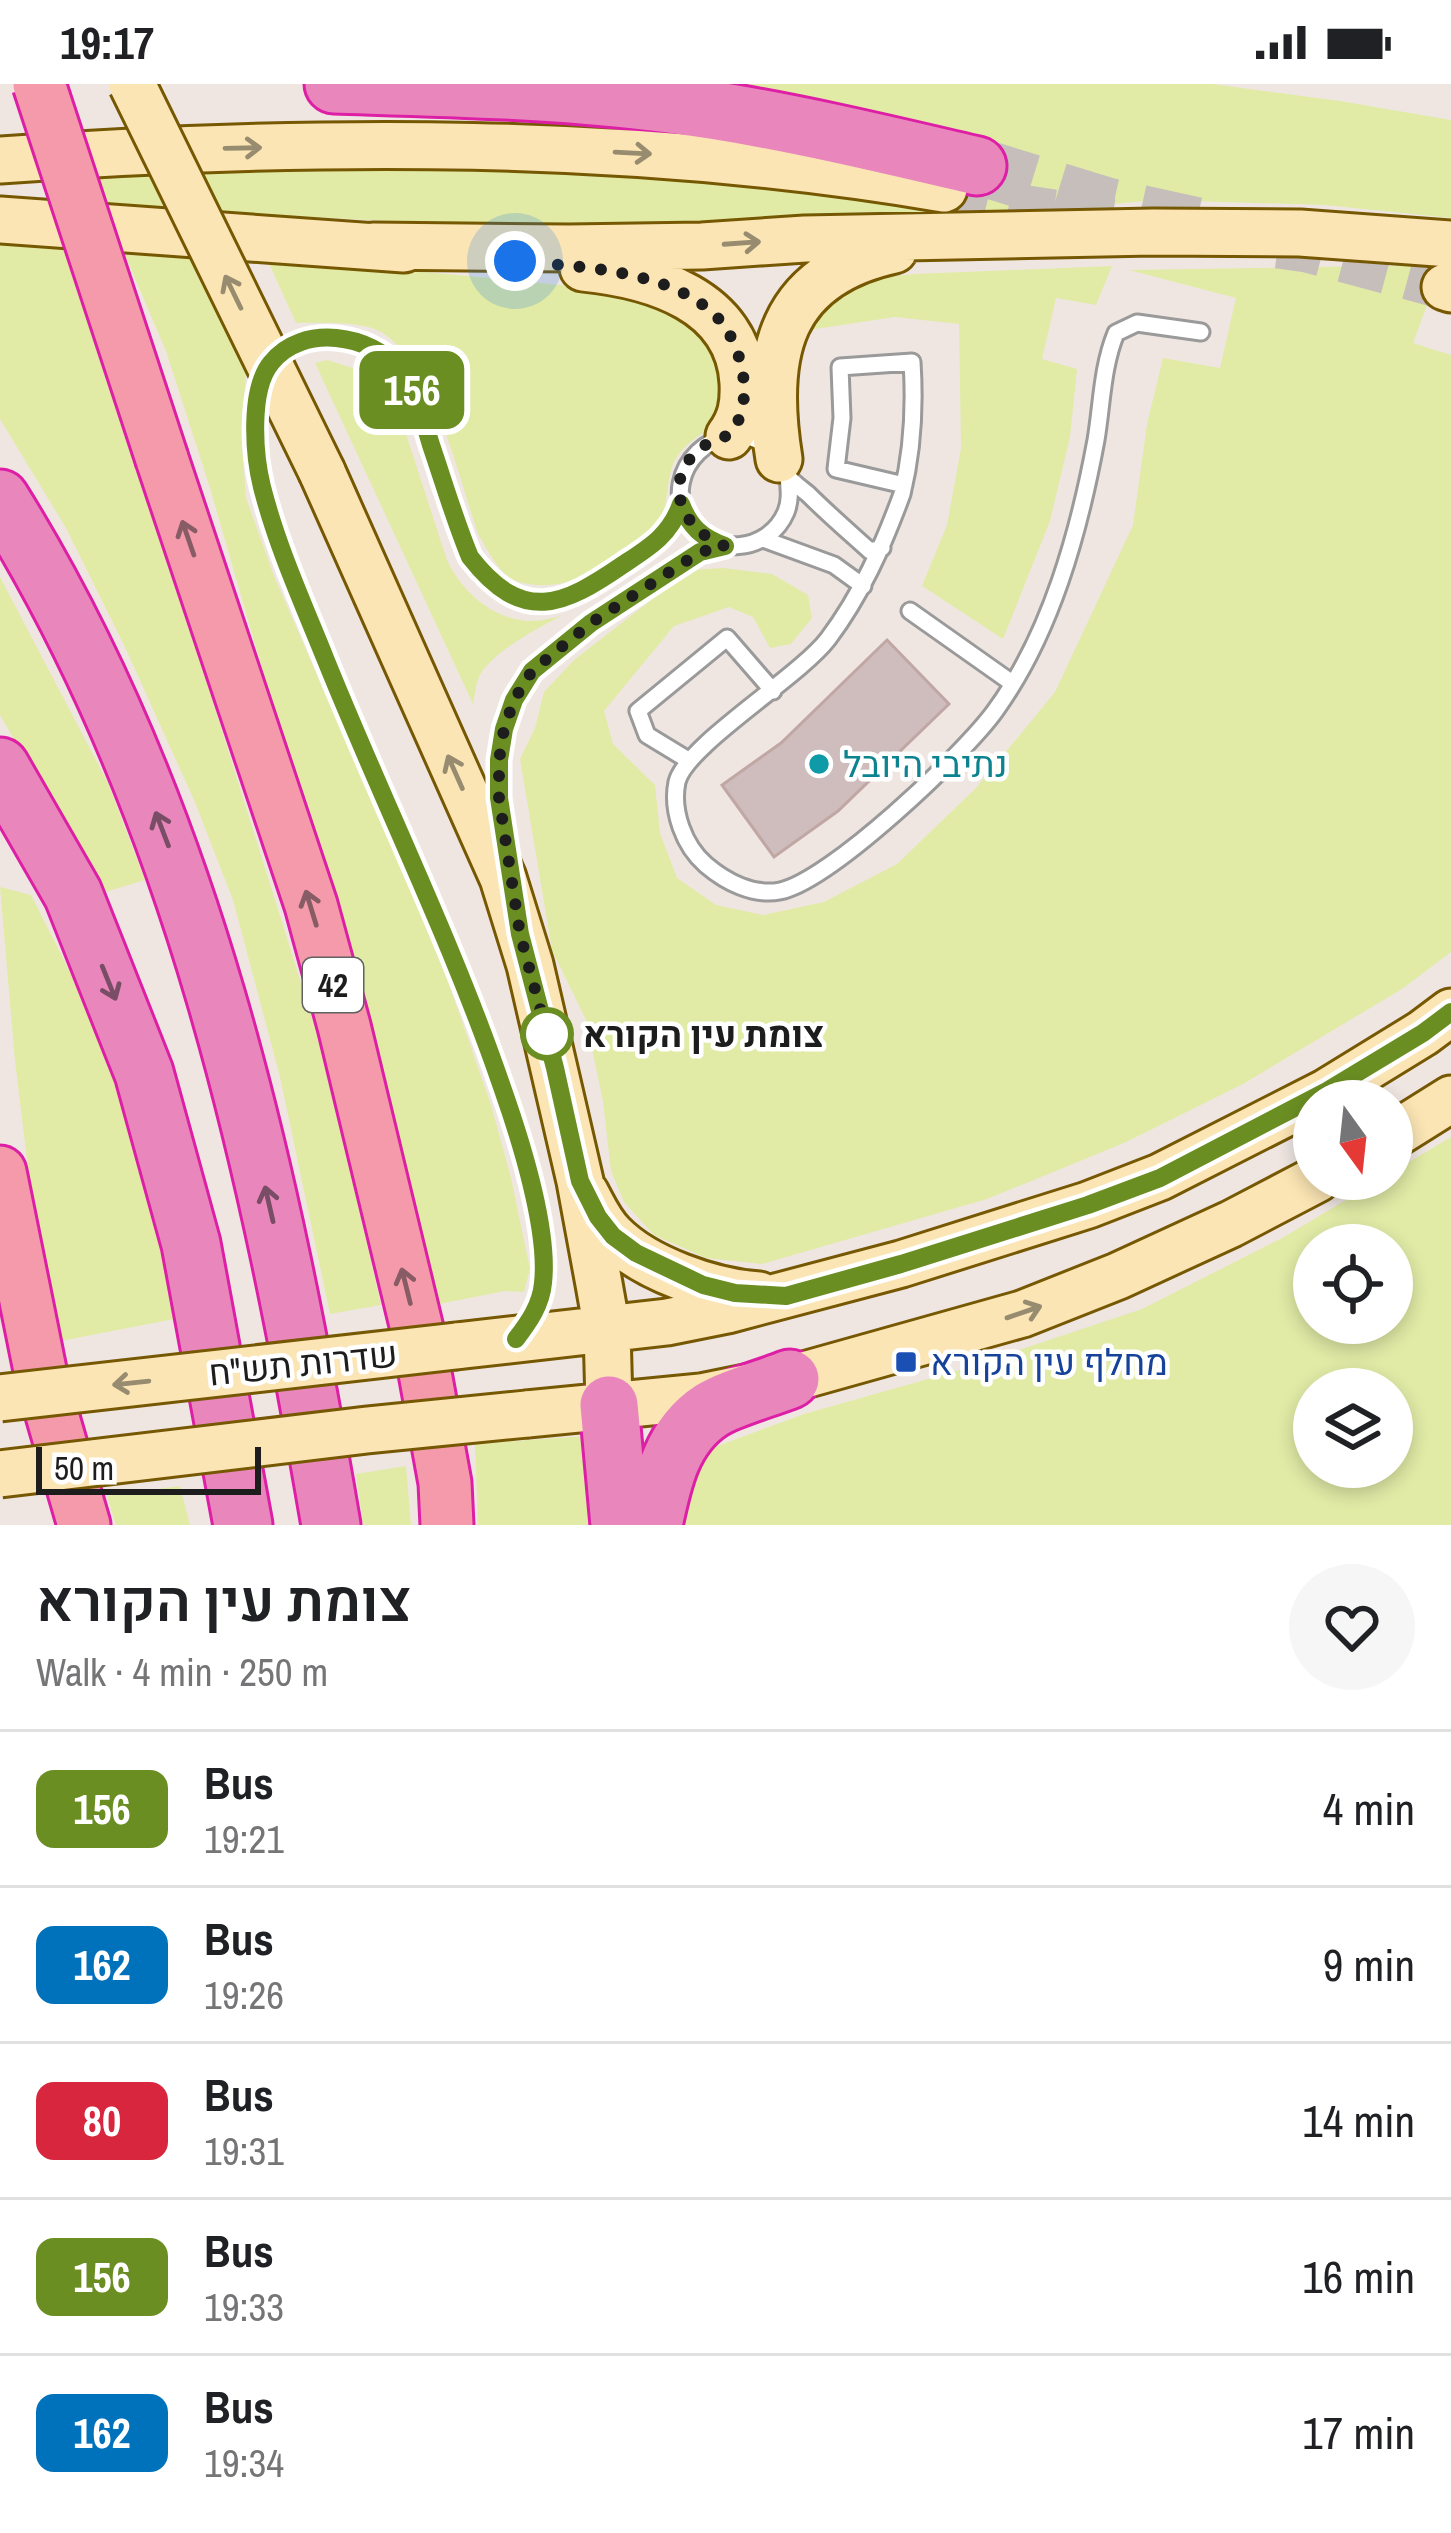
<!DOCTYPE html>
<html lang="en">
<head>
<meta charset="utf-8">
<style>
	:root { --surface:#fff; --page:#f6f6f6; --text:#202124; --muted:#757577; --line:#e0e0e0 }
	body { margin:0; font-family:"Archivo Narrow",Heebo,sans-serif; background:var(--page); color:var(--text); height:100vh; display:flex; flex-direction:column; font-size:45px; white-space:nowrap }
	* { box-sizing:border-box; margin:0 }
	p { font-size:39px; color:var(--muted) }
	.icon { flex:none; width:66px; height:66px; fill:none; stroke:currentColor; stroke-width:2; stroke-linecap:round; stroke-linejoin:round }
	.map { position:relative; height:1441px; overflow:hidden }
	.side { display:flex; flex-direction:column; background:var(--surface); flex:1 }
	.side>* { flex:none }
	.badge { padding:0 24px; border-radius:18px; font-size:42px; line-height:78px }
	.needle { width:78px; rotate:165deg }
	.tools { position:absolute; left:1293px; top:996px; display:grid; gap:24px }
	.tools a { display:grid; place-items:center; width:120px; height:120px; border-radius:50%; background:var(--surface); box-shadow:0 6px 18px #0003; font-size:60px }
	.scale { position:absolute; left:36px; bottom:30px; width:225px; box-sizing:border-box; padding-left:12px; border:6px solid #1d1d1d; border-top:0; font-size:33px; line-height:42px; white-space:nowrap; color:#1d1d1d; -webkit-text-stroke:9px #fff; paint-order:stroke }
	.you { position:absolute; width:60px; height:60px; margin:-30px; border:9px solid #fff; border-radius:50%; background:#1a73e8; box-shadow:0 0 0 18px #1a73e833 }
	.map>.badge { position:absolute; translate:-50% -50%; box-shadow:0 0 0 6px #fff }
	.round { display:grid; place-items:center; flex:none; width:126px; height:126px; border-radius:63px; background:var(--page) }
	.head { display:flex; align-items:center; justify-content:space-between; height:204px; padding:0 36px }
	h1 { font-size:57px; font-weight:600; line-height:90px }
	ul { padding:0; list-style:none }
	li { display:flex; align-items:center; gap:36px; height:156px; padding:0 36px; border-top:3px solid var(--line) }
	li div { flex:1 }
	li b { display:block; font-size:45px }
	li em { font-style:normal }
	li .badge { min-width:132px; font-weight:700; text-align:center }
	.status { display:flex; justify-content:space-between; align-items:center; height:84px; padding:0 60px; background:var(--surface); direction:ltr }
	.status svg { height:33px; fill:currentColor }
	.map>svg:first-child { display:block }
</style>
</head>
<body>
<div class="status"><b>19:17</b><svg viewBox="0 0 49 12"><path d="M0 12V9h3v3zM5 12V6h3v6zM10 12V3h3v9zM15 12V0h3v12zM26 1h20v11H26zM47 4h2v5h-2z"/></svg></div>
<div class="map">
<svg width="1451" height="1441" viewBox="0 0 1451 1441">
	<rect width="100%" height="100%" fill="#efe6e2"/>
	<path fill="#e1eba6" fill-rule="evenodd" d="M700,0H1212L1340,17L1451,36V134L1325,121L1158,116L973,132L539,145L48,119L45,95L290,83L600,88L753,97L946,120L967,113L992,59L779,12Z
		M60,155L116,309L324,972L381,1221L330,1230L280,993L233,816L194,716L124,561L66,444L0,335V157Z
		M122,164L194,172L246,290L241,350L246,414L274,492L441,877L491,1021L511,1094L530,1185L524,1208L505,1207L429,1222L324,800L210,404L166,267Z
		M266,173L583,203L633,212L703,242L728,295L713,343C659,374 675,388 661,439C622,467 580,509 529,500C520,499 511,496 504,489C493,478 486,463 478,450C459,393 433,279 381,248C362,237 319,239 296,239Z
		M1442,181L1413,259L1451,271V868L1402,905L1243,1000L1124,1059L987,1115L762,1180L706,1174L654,1151L624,1118L611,1087L603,1018L586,936L552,866L520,675L535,644L544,608L574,576L690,486L723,484L772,490L808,511L812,534L791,560L770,564L753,533L729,523L674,542L604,627L613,660L655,701L660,749L677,794L716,821L763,831L824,818L897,780L976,704L1055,608L1133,441L1147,340L1163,274L1220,284L1236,214L1129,186Z
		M1112,182L1096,221L1056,214L1042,275L1077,285L1070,353L1050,437L1003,555L922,502L947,441L961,364L959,240L895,233L809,246L826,216L854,196L914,190Z
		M327,276L378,292L393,310L447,476C463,509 493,536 532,537C541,537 552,534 561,532C538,544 494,567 480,591C476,598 475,611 473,620L315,279Z
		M0,493L108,699L145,796L102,809L0,631Z
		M0,803L31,811L69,886L113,994L179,1234L56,1258L31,1109L15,977Z
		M1451,1053V1441H676L682,1403L715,1363L804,1330L953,1288L1142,1225L1284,1153L1381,1095H1392V1088ZM1314,1161H1392V1239H1314ZM1314,1305H1392V1383H1314Z
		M585,1352L589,1441H478L475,1360Z
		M406,1382L411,1441H363L356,1390Z
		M180,1402L190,1441H116L107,1412Z"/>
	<path fill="#cebdbc" stroke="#c1a7a4" stroke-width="3" d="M887,556L949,620L838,727L774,773L722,701L781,659Z"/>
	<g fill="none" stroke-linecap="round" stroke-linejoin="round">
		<path stroke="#c5bebb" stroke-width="45" stroke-dasharray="45 22" stroke-linecap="butt" d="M944,105L1014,122L1112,137
			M1278,162L1307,166L1445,203"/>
		<path stroke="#c5bebb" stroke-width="57" stroke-dasharray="57 28" stroke-linecap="butt" d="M977,82L1107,122L1198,142"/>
		<g stroke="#9a9a9a" stroke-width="21">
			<path id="service" d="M788,392C789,404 791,416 786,428C769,469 710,474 688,436C659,387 718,329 766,361C777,369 781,380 787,391C792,398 802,405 808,410C828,430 849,448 870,467L882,464
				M904,401L836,385L842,334L840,283L912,278C915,324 913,365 902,410C883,462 861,511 828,555C798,594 686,661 677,698C671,727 684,762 706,781C726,798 753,812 780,807C830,797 964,670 995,627C1051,550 1079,448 1096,356C1102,320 1102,283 1116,249L1137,239L1201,248
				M763,455L834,481L863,502
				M910,527L1012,599
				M688,676L647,651L638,627L727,554L773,607
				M506,759C497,702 491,636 531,588C552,563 599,533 628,515C659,495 689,471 725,462
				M522,1247C534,1232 542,1216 543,1197C548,1143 520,1055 502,1002C452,855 383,717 325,573C302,517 276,461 262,403C254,370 249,306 271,279C302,239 370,250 400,286C417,308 423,335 431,361C443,399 455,437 470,473C522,541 563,522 624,480C652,462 669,453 681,420"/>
		</g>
		<g stroke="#765802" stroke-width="51">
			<path id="secondary" d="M0,76C314,54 633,52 944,105
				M0,136L404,165
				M373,162L569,164L702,162L805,155L1153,148L1300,149L1451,160
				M583,184C652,191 739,216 743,299C744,320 741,336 729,352
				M1445,203L1451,205
				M779,375C762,270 779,191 894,166
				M322,388L503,794L530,881L580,1097L599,1200L607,1245L609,1321
				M1392,1052L1451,1015
				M586,1110C594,1125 600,1139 612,1151C645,1185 713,1208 759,1211
				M456,1262L667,1238L727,1226L901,1180L1088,1121L1160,1093L1327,1008L1423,949L1451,928
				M527,1330L701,1313L790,1295L1022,1230L1118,1192L1231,1140L1317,1095"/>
		</g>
		<g stroke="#dd1fa6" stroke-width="57">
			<path id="trunk" d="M162,375L311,821L344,942L417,1245L445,1399L447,1441
				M0,1088L42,1296L84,1441"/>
		</g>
		<g stroke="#dd1fa6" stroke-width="63">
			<path id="motorway" d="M334,0C461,4 591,6 717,27C804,41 891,62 977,82
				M0,415C194,725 270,1086 331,1441
				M0,683L73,810L144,989L191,1160L243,1441
				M609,1321L620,1441
				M653,1441C662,1398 671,1352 711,1326C730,1314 768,1304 790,1295"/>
		</g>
		<use href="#service" stroke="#fff" stroke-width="15"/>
		<use href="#secondary" stroke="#fbe5b4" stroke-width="45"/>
		<use href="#trunk" stroke="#f49aaa" stroke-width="51"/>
		<use href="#motorway" stroke="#e987bd" stroke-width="57"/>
		<g stroke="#765802" stroke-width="51" stroke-linecap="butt">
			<path id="secondary-bridge" d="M132,0L322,388
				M0,1314L456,1262
				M0,1390L367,1346L527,1330"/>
		</g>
		<g stroke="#dd1fa6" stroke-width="57" stroke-linecap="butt">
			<path id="trunk-bridge" d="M39,0L162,375"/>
		</g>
		<use href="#secondary-bridge" stroke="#fbe5b4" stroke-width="45"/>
		<use href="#trunk-bridge" stroke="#f49aaa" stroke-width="51"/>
	</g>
	<defs><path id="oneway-shaft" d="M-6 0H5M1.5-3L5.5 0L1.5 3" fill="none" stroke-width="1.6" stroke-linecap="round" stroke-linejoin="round" transform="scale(3)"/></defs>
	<g stroke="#978b70">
		<use href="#oneway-shaft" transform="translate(243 64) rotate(-1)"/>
		<use href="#oneway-shaft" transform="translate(633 69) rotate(3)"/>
		<use href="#oneway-shaft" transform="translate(742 159) rotate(-4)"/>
		<use href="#oneway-shaft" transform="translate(233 208) rotate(-116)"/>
		<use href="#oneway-shaft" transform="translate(455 688) rotate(-114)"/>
		<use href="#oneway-shaft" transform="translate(1024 1228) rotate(-19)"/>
		<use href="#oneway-shaft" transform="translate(131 1299) rotate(174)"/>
	</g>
	<g stroke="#885c64">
		<use href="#oneway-shaft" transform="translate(188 454) rotate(-109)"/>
		<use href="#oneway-shaft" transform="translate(311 824) rotate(-107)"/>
		<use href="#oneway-shaft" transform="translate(406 1202) rotate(-104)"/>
	</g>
	<g stroke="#794d65">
		<use href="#oneway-shaft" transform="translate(162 745) rotate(-111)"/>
		<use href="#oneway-shaft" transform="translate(109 899) rotate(68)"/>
		<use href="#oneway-shaft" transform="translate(269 1120) rotate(-103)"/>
	</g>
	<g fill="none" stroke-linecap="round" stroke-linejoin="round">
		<g stroke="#fff" stroke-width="27">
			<path id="line" d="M516,1255C529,1238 541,1221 543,1199C549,1146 520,1054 502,1003C452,857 383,718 325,574C302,517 277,462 262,403C254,371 249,306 271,279C302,239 371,250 400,286C417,308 423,335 431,361C444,399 455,437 470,473C523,541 563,522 624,480C650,463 670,451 681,420C690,443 702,454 725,462L700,468L591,539L532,587L514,616L504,645L499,676V714L520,850L555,984L580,1097L598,1133L613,1152L636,1169L703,1201L735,1209L786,1212L901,1180L1088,1121L1160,1094L1327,1007L1423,949L1451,928"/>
		</g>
		<use href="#line" stroke="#6b8e23" stroke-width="18"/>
		<path stroke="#1d1d1d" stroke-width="12" stroke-dasharray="0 21.6" d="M515,177C579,183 679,185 723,240C730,249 735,262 739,273C745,292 747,318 738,337C728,360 712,352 696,368C661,402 685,448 725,462L700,468L591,539L532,587L514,616L504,645L499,676V714L520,850L547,950"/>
	</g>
	<circle fill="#0f9aa8" stroke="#fff" stroke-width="4.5" cx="819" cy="680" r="12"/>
	<circle fill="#fff" stroke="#6b8e23" stroke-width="6" cx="547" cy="950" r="24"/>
	<rect fill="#1a4fb4" stroke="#fff" stroke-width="4.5" x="894" y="1266" width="24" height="24" rx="6"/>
	<g text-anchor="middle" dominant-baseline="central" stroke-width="9" stroke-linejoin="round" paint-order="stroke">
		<rect fill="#fff" stroke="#616161" stroke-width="3" x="303" y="874" width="60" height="54" rx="9"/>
		<g font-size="33" font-weight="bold" fill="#1d1d1d">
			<text x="333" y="901">42</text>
		</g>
		<g font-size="36" fill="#0d838f" stroke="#fff" text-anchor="start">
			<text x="843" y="680">נתיבי היובל</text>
		</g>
		<g font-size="36" font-weight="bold" fill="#1d1d1d" stroke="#fff" text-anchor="start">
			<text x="583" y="950">צומת עין הקורא</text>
		</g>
		<g font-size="36" fill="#164399" stroke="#fff" text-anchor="start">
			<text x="930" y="1278">מחלף עין הקורא</text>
		</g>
		<g font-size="36" fill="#1d1d1d" stroke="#fff">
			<text transform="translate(303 1279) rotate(-6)">שדרות תש"ח</text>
		</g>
	</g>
</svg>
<div class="tools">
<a><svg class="needle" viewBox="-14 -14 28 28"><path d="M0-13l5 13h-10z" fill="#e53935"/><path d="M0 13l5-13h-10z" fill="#757577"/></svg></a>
<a><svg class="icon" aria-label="locate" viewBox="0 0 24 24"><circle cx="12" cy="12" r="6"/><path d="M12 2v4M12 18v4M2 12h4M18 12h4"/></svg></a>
<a><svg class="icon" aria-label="layers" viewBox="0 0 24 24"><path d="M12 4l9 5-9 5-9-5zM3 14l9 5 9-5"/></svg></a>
</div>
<div class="scale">50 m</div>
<div class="you" style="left:515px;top:177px"></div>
<b class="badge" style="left:412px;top:306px;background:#6b8e23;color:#fff">156</b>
</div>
<section class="side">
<div class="head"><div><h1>צומת עין הקורא</h1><p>Walk · 4 min · 250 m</p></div><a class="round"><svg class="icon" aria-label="heart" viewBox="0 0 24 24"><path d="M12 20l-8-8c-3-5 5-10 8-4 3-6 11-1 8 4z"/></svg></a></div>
<ul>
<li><span class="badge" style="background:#6b8e23;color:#fff">156</span><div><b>Bus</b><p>19:21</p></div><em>4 min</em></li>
<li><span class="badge" style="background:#0072bc;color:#fff">162</span><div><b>Bus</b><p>19:26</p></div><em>9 min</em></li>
<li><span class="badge" style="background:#d7263d;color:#fff">80</span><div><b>Bus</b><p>19:31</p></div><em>14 min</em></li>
<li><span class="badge" style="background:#6b8e23;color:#fff">156</span><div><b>Bus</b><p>19:33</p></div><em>16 min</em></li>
<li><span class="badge" style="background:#0072bc;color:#fff">162</span><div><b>Bus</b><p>19:34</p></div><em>17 min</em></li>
</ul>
</section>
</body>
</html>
